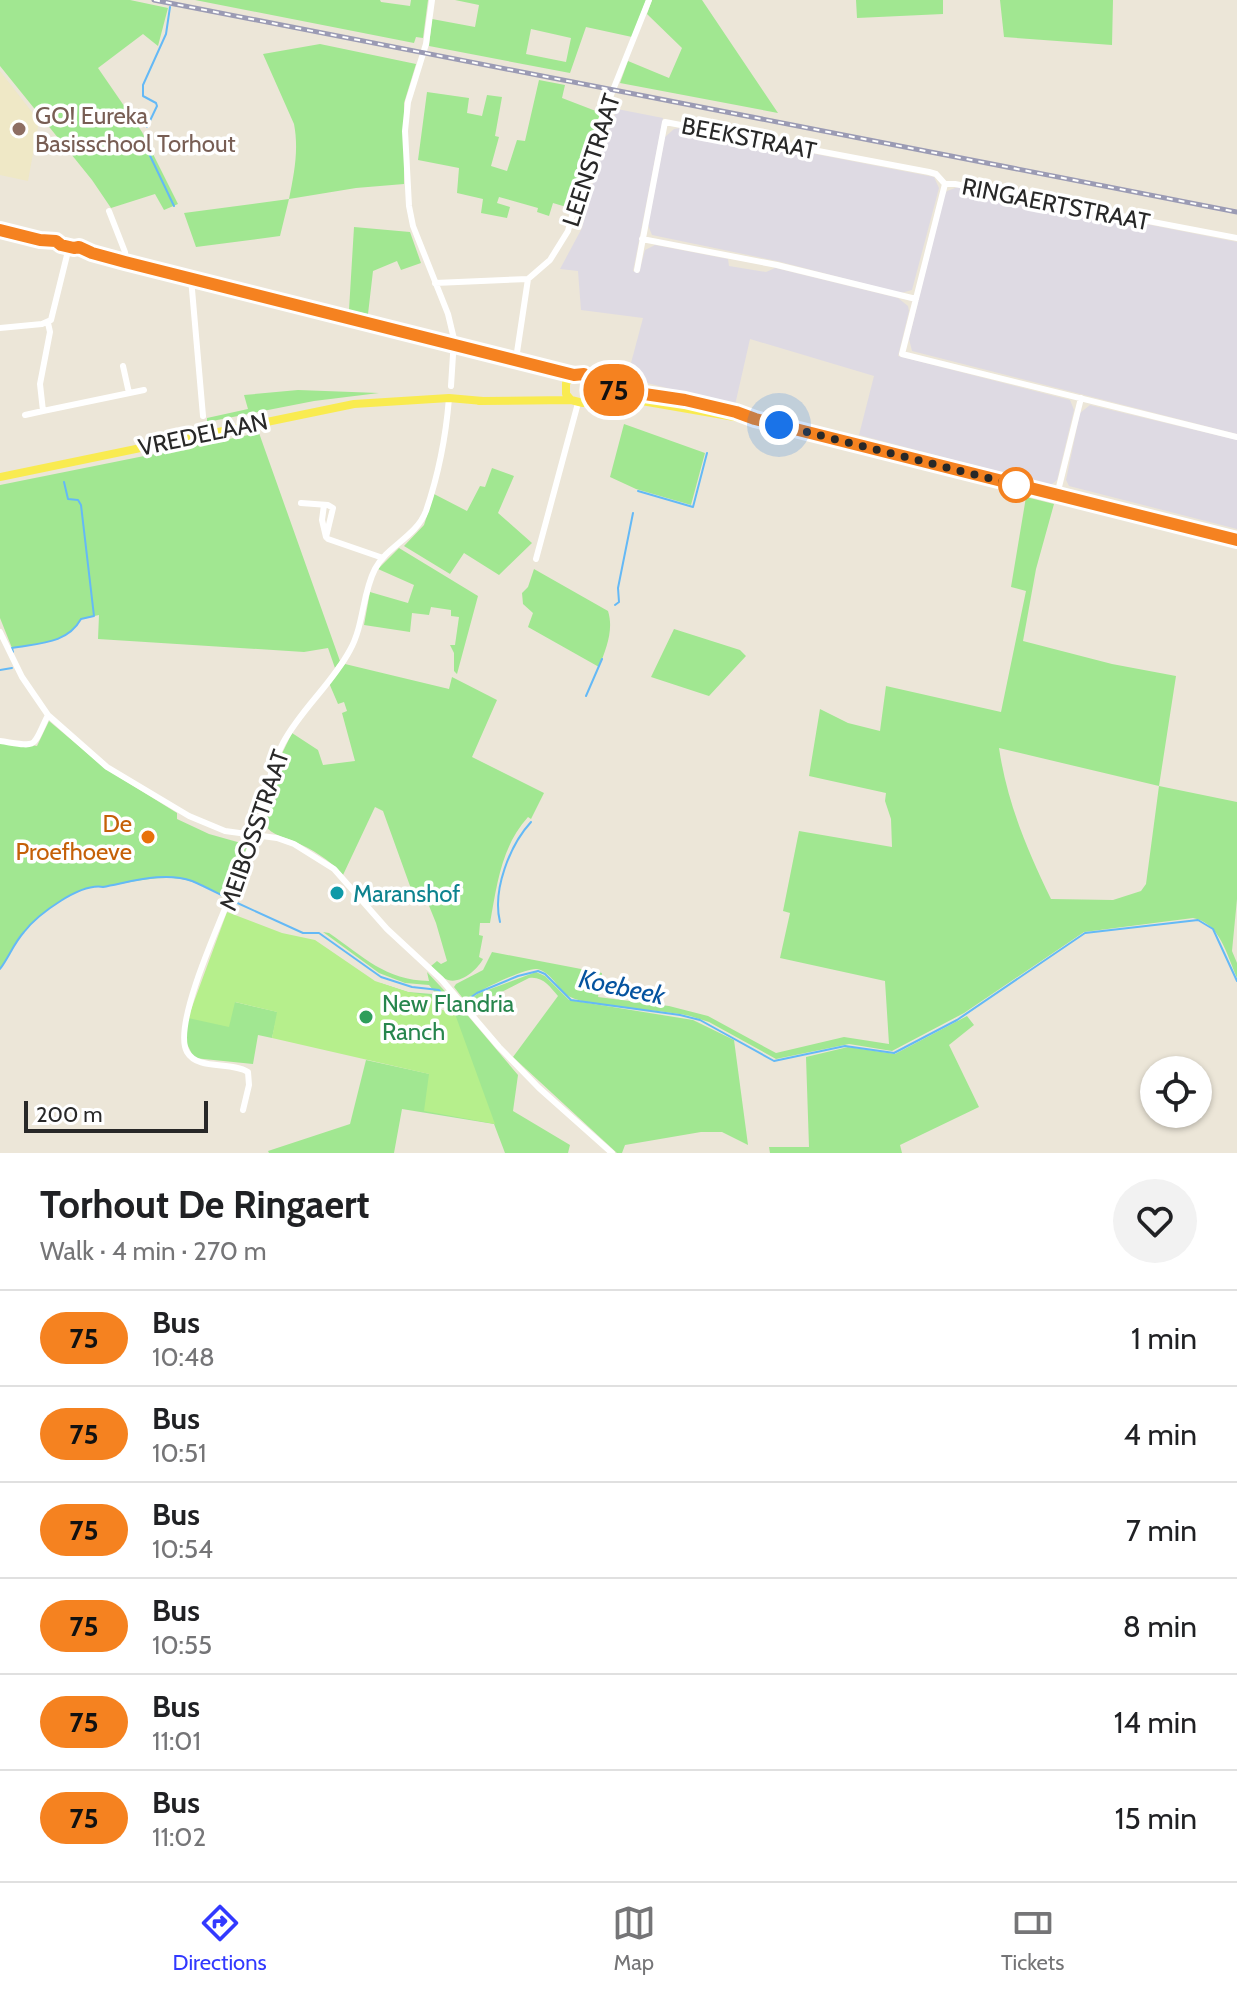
<!DOCTYPE html>
<html lang="en">
<head>
<meta charset="utf-8">
<style>
	:root { --surface:#fff; --page:#f2f2f2; --text:#202124; --muted:#757577; --line:#e0e0e0; --accent:#3239ff }
	body { margin:0; font-family:Cabin,sans-serif; background:var(--page); color:var(--text); height:100vh; display:flex; flex-direction:column; font-size:30px; white-space:nowrap }
	* { box-sizing:border-box; margin:0 }
	p { font-size:26px; color:var(--muted) }
	.icon { flex:none; width:44px; height:44px; fill:none; stroke:currentColor; stroke-width:2; stroke-linecap:round; stroke-linejoin:round }
	.map { position:relative; height:1153px; overflow:hidden }
	.panel { display:flex; flex-direction:column; background:var(--surface); flex:1 }
	.panel>* { flex:none }
	.badge { padding:0 16px; border-radius:26px; font-size:28px; line-height:52px }
	.tools { position:absolute; left:1140px; top:1056px; display:grid; gap:16px }
	.tools a { display:grid; place-items:center; width:72px; height:72px; border-radius:50%; background:var(--surface); box-shadow:0 2px 6px #0004; font-size:40px }
	.scale { position:absolute; left:24px; bottom:20px; width:184px; box-sizing:border-box; padding-left:8px; border:4px solid #282828; border-top:0; font-size:22px; line-height:28px; white-space:nowrap; color:#282828; -webkit-text-stroke:6px #fff; paint-order:stroke }
	.you { position:absolute; width:40px; height:40px; margin:-20px; border:6px solid #fff; border-radius:50%; background:#1a73e8; box-shadow:0 0 0 12px #1a73e833 }
	.map>.badge { position:absolute; translate:-50% -50%; box-shadow:0 0 0 4px #fff }
	.round { display:grid; place-items:center; flex:none; width:84px; height:84px; border-radius:42px; background:var(--page) }
	.summary { display:flex; align-items:center; justify-content:space-between; height:136px; padding:0 40px }
	h1 { font-size:38px; font-weight:700; line-height:60px }
	ul { padding:0; list-style:none }
	li { display:flex; align-items:center; gap:24px; height:96px; padding:0 40px; border-top:2px solid var(--line) }
	li div { flex:1 }
	li b { display:block; font-size:30px }
	li em { font-style:normal }
	li .badge { min-width:88px; font-weight:700; text-align:center }
	.dock { display:flex; justify-content:space-around; align-items:center; height:112px; border-top:2px solid var(--line); background:var(--surface); font-size:22px; color:var(--muted) }
	.dock a { display:grid; justify-items:center; gap:4px }
	.dock .current { color:var(--accent) }
	.map>svg:first-child { display:block }
</style>
</head>
<body>
<div class="map">
<svg width="1237" height="1153" viewBox="0 0 1237 1153">
	<rect width="100%" height="100%" fill="#ece6d8"/>
	<path fill="#dedae3" d="M617,109L663,118L633,271L639,273L645,250L655,245L728,259L729,266L766,272L775,268L898,298L908,306L909,311L898,356L1070,400L1074,410L1057,480L1051,485L859,435L874,376L750,339L735,405L627,378L643,318L581,310L578,271L560,269L582,228L598,162Z
		M680,128L934,177L939,188L912,290L901,293L777,261L652,235L648,225L665,137L674,129Z
		M958,187L1237,242V434L912,351L909,339L944,196L947,191Z
		M1090,405L1237,440V529L1069,486L1066,480L1080,413Z"/>
	<path fill="#efe8c6" d="M0,71L39,121L28,181L0,175Z"/>
	<path fill="#a1e791" fill-rule="evenodd" d="M0,0H130L168,8L158,46L143,34L98,68L142,132L178,204L164,210L155,194L111,208L92,180L0,66Z
		M195,0H380L381,2L410,6L411,0H428L423,38L416,37L414,43Z
		M455,0H646L632,37L586,27L570,73L429,46L432,19L475,27L479,5ZM531,29L571,38L566,62L526,54Z
		M652,0H702L778,113L620,83L628,61L669,78L682,48L647,14Z
		M856,0H943V14L857,18Z
		M1000,0H1113L1112,45L1004,37Z
		M320,44L416,64L404,103V184L356,188L289,199L280,236L196,247L184,213L289,199C294,174 299,150 294,124L263,54Z
		M539,80L565,85L562,98L601,113L583,160L573,209L553,203L549,216L537,212L538,208L499,197L497,203L510,207L507,218L481,213L483,199L457,193L459,168L418,160L427,92L469,98L467,113L482,116L487,95L502,97L495,136L499,137L491,166L507,171L517,140L525,141Z
		M354,227L410,232L421,263L401,270L397,261L373,271L368,314L349,310Z
		M298,390L379,393L314,401L207,422V418L248,409L244,395Z
		M624,424L705,453L691,505L636,489L610,477Z
		M259,433L340,661L335,668L328,648L304,652L98,639L99,615L81,619C67,644 39,643 12,648L0,618V485Z
		M492,468L514,476L498,513L532,543L499,575L464,553L450,574L404,546L424,525L434,494L467,511L480,486L485,487Z
		M1026,497L1054,504L1036,569L1023,641L1112,664L1176,676L1159,786L1237,802V899L1232,951L1237,963V978C1227,955 1220,923 1193,918L1084,932L964,1013L892,1051L849,1044L776,1059L709,1022L690,1016C653,1008 612,1010 575,999C559,994 553,972 537,969C526,967 473,993 465,1001L454,987L456,984L483,970L492,952L602,973L598,997L669,1006L708,1016L776,1053L844,1037L889,1044L885,981L780,958L790,913L783,911L799,831L892,847L891,819L885,801L886,793L809,776L820,709L848,723L880,731L886,686L1001,712L1026,591L1011,587ZM999,748L1159,786L1146,884L1141,891L1113,900L1051,899C1027,850 1007,802 999,748Z
		M399,548L478,596L457,674L454,671V653L450,645H455L459,617L451,616V610L431,607L429,615L412,613L410,632L364,625L370,592L408,603L414,585L378,569Z
		M534,569L608,611C614,630 606,649 599,667L528,627L533,613L523,604L522,593L528,587Z
		M674,629L740,650L746,656L709,696L651,677Z
		M345,664L449,689L452,677L497,700L472,757L544,793L531,819L528,817C501,847 497,885 490,923H480L479,935L483,936L479,957L483,959C478,969 461,984 448,980C442,978 436,971 431,966L437,961L441,964L447,961L436,923L423,891L414,897L383,811L375,807L343,875C330,860 312,849 293,841C282,836 273,836 265,825L276,766L292,733L318,750L323,765L355,761L342,713L347,711L344,702L338,704L329,683Z
		M49,721L106,769L177,813V819L209,834L241,843L243,838H247L249,842L227,898C214,892 200,883 186,880C159,874 130,883 103,887C79,883 38,914 24,932C14,943 9,957 0,969V740L37,746Z
		M323,932L329,933C364,957 385,980 429,981L427,972L455,1002L451,1007H447L429,985L405,983L379,973Z
		M536,972L545,976L569,1000L693,1020L734,1040L748,1145L722,1132H701L625,1145L622,1153H617L513,1057L558,996C550,987 543,976 529,978L470,1008L467,1003L477,994Z
		M380,983L408,992L432,994L441,1009L451,1015L463,1010L518,1075L513,1111L570,1145L568,1153H505L494,1124L402,1109L394,1153H269L268,1151L350,1124L366,1060L430,1074Z
		M235,1002L278,1012L272,1038L258,1035L253,1064L194,1058L186,1042L188,1018Z
		M967,1016L974,1025L949,1045L979,1107L900,1145L902,1153H770L769,1147H809L806,1057L848,1047L895,1054Z"/>
	<path fill="#b6ef8c" d="M227,912L282,933L315,940L375,981L408,992L430,996L439,1008L451,1015L455,1014L495,1124L424,1111L429,1074L272,1038L277,1012L235,1002L229,1027L188,1018Z"/>
	<g fill="none" stroke-linecap="round" stroke-linejoin="round">
		<path stroke="#64b9f6" stroke-width="2" d="M147,127L157,106L156,103L143,96V85L166,34L170,7
			M143,141L174,206
			M638,491L693,507L707,453
			M615,605L619,602L618,588L633,513
			M13,652L12,648C39,643 67,644 81,619L94,616L81,505L78,500L68,499L64,482
			M0,670L12,668
			M586,696L602,659
			M233,901L303,933H319L381,977L412,987L439,990L450,1006L458,1005
			M500,922C492,890 510,845 531,822
			M0,969C9,957 14,943 24,932C38,914 80,883 103,887C131,882 164,871 192,881C204,886 215,892 227,898
			M464,1002L477,993L518,976L538,971L545,974L571,1000L680,1015L700,1020L774,1061L845,1046L894,1053L957,1020L1085,933L1198,920L1213,929L1237,981"/>
		<path stroke="#fff" stroke-width="6" d="M432,0L426,44L408,102L405,131L409,206L413,226L448,314L454,339L451,386
			M945,184L902,354L1237,437
			M945,184H955L1237,238
			M109,211L125,252V262
			M0,230L40,240L56,241L74,248L79,247L92,253L125,262L562,370L574,375
			M642,239L777,265L916,299
			M637,270L665,122L929,172L936,174L945,184
			M191,278L203,416
			M435,283L528,279
			M48,323L50,332L40,384L43,411L144,390
			M0,328L42,324L51,320L69,247
			M516,359L528,279L550,260L568,231L591,145L649,0
			M123,366L129,393
			M25,415L43,411
			M1057,495L1081,398
			M301,503L328,505L333,508L326,537L328,539L383,558
			M324,505L322,520L326,537
			M536,559L578,403
			M0,632L22,677L48,715L107,767L189,816L225,831L277,838L294,844L334,869L387,929L441,979L499,1047L539,1088L612,1153
			M0,741C40,747 31,749 48,715
			M243,1110L249,1085L248,1072C231,1061 198,1071 187,1052C168,1019 247,867 259,824C267,796 269,769 283,743C301,709 332,684 350,650C364,625 362,594 375,569C387,546 416,537 426,511C438,476 446,435 449,398"/>
		<path stroke="#f9eb50" stroke-width="8" d="M594,385L736,412L755,419L1237,540
			M593,396L636,400L746,419
			M479,401L571,400L583,403L590,399L595,391L589,377L574,375L566,383V394L571,400
			M0,477L354,404L449,398L483,401"/>
		<g stroke="#9b9bb4" stroke-width="5">
			<path id="rail" d="M154,0L1237,212"/>
		</g>
		<use href="#rail" stroke="#fff" stroke-width="2" stroke-dasharray="6" stroke-linecap="butt"/>
	</g>
	<g fill="none" stroke-linecap="round" stroke-linejoin="round">
		<g stroke="#fff" stroke-width="18">
			<path id="line" d="M0,230L40,240L56,241L61,245L74,248L79,247L92,253L125,262L574,375L584,374L597,387L685,400L736,412L755,419L1237,540"/>
		</g>
		<use href="#line" stroke="#f58220" stroke-width="12"/>
		<path stroke="#282828" stroke-width="8" stroke-dasharray="0 14.4" d="M779,425L1016,485"/>
	</g>
	<circle fill="#8d6e63" stroke="#fff" stroke-width="3" cx="19" cy="129" r="8"/>
	<circle fill="#fff" stroke="#f58220" stroke-width="4" cx="1016" cy="485" r="16"/>
	<circle fill="#e8710a" stroke="#fff" stroke-width="3" cx="148" cy="837" r="8"/>
	<circle fill="#0f9aa8" stroke="#fff" stroke-width="3" cx="337" cy="893" r="8"/>
	<circle fill="#2e9e5b" stroke="#fff" stroke-width="3" cx="366" cy="1017" r="8"/>
	<g text-anchor="middle" dominant-baseline="central" stroke-width="7" stroke-linejoin="round" paint-order="stroke">
		<g font-size="24" fill="#785e54" stroke="#fff" text-anchor="start">
			<text x="35" y="115">GO! Eureka<tspan x="35" dy="28">Basisschool Torhout</tspan></text>
		</g>
		<g font-size="24" fill="#282828" stroke="#fff">
			<text transform="translate(749 138) rotate(11)">BEEKSTRAAT</text>
			<text transform="translate(591 160) rotate(-72)">LEENSTRAAT</text>
			<text transform="translate(1056 204) rotate(11)">RINGAERTSTRAAT</text>
			<text transform="translate(203 434) rotate(-12)">VREDELAAN</text>
			<text transform="translate(254 830) rotate(-71)">MEIBOSSTRAAT</text>
		</g>
		<g font-size="24" fill="#c56008" stroke="#fff" text-anchor="end">
			<text x="132" y="823">De<tspan x="132" dy="28">Proefhoeve</tspan></text>
		</g>
		<g font-size="24" fill="#0d838f" stroke="#fff" text-anchor="start">
			<text x="353" y="893">Maranshof</text>
		</g>
		<g font-size="24" fill="#27864d" stroke="#fff" text-anchor="start">
			<text x="382" y="1003">New Flandria<tspan x="382" dy="28">Ranch</tspan></text>
		</g>
		<g font-size="26" font-style="italic" fill="#05539f" stroke="#fff">
			<text transform="translate(622 987) rotate(12)">Koebeek</text>
		</g>
	</g>
</svg>
<div class="tools">
<a><svg class="icon" aria-label="locate" viewBox="0 0 24 24"><circle cx="12" cy="12" r="6"/><path d="M12 2v4M12 18v4M2 12h4M18 12h4"/></svg></a>
</div>
<div class="scale">200 m</div>
<div class="you" style="left:779px;top:425px"></div>
<b class="badge" style="left:614px;top:390px;background:#f58220;color:#111">75</b>
</div>
<section class="panel">
<div class="summary"><div><h1>Torhout De Ringaert</h1><p>Walk · 4 min · 270 m</p></div><a class="round"><svg class="icon" aria-label="heart" viewBox="0 0 24 24"><path d="M12 20l-8-8c-3-5 5-10 8-4 3-6 11-1 8 4z"/></svg></a></div>
<ul>
<li><span class="badge" style="background:#f58220;color:#111">75</span><div><b>Bus</b><p>10:48</p></div><em>1 min</em></li>
<li><span class="badge" style="background:#f58220;color:#111">75</span><div><b>Bus</b><p>10:51</p></div><em>4 min</em></li>
<li><span class="badge" style="background:#f58220;color:#111">75</span><div><b>Bus</b><p>10:54</p></div><em>7 min</em></li>
<li><span class="badge" style="background:#f58220;color:#111">75</span><div><b>Bus</b><p>10:55</p></div><em>8 min</em></li>
<li><span class="badge" style="background:#f58220;color:#111">75</span><div><b>Bus</b><p>11:01</p></div><em>14 min</em></li>
<li><span class="badge" style="background:#f58220;color:#111">75</span><div><b>Bus</b><p>11:02</p></div><em>15 min</em></li>
</ul>
</section>
<nav class="dock">
<a class="current"><svg class="icon" aria-label="directions" viewBox="0 0 24 24"><path d="M12 3l9 9-9 9-9-9zM9 14v-3h6M13 9l2 2-2 2"/></svg>Directions</a>
<a><svg class="icon" aria-label="map" viewBox="0 0 24 24"><path d="M3 6l6-2 6 2 6-2v14l-6 2-6-2-6 2zM9 4v14M15 6v14"/></svg>Map</a>
<a><svg class="icon" aria-label="tickets" viewBox="0 0 24 24"><path d="M3 7h18v10H3zM15 7v10"/></svg>Tickets</a>
</nav>
</body>
</html>
